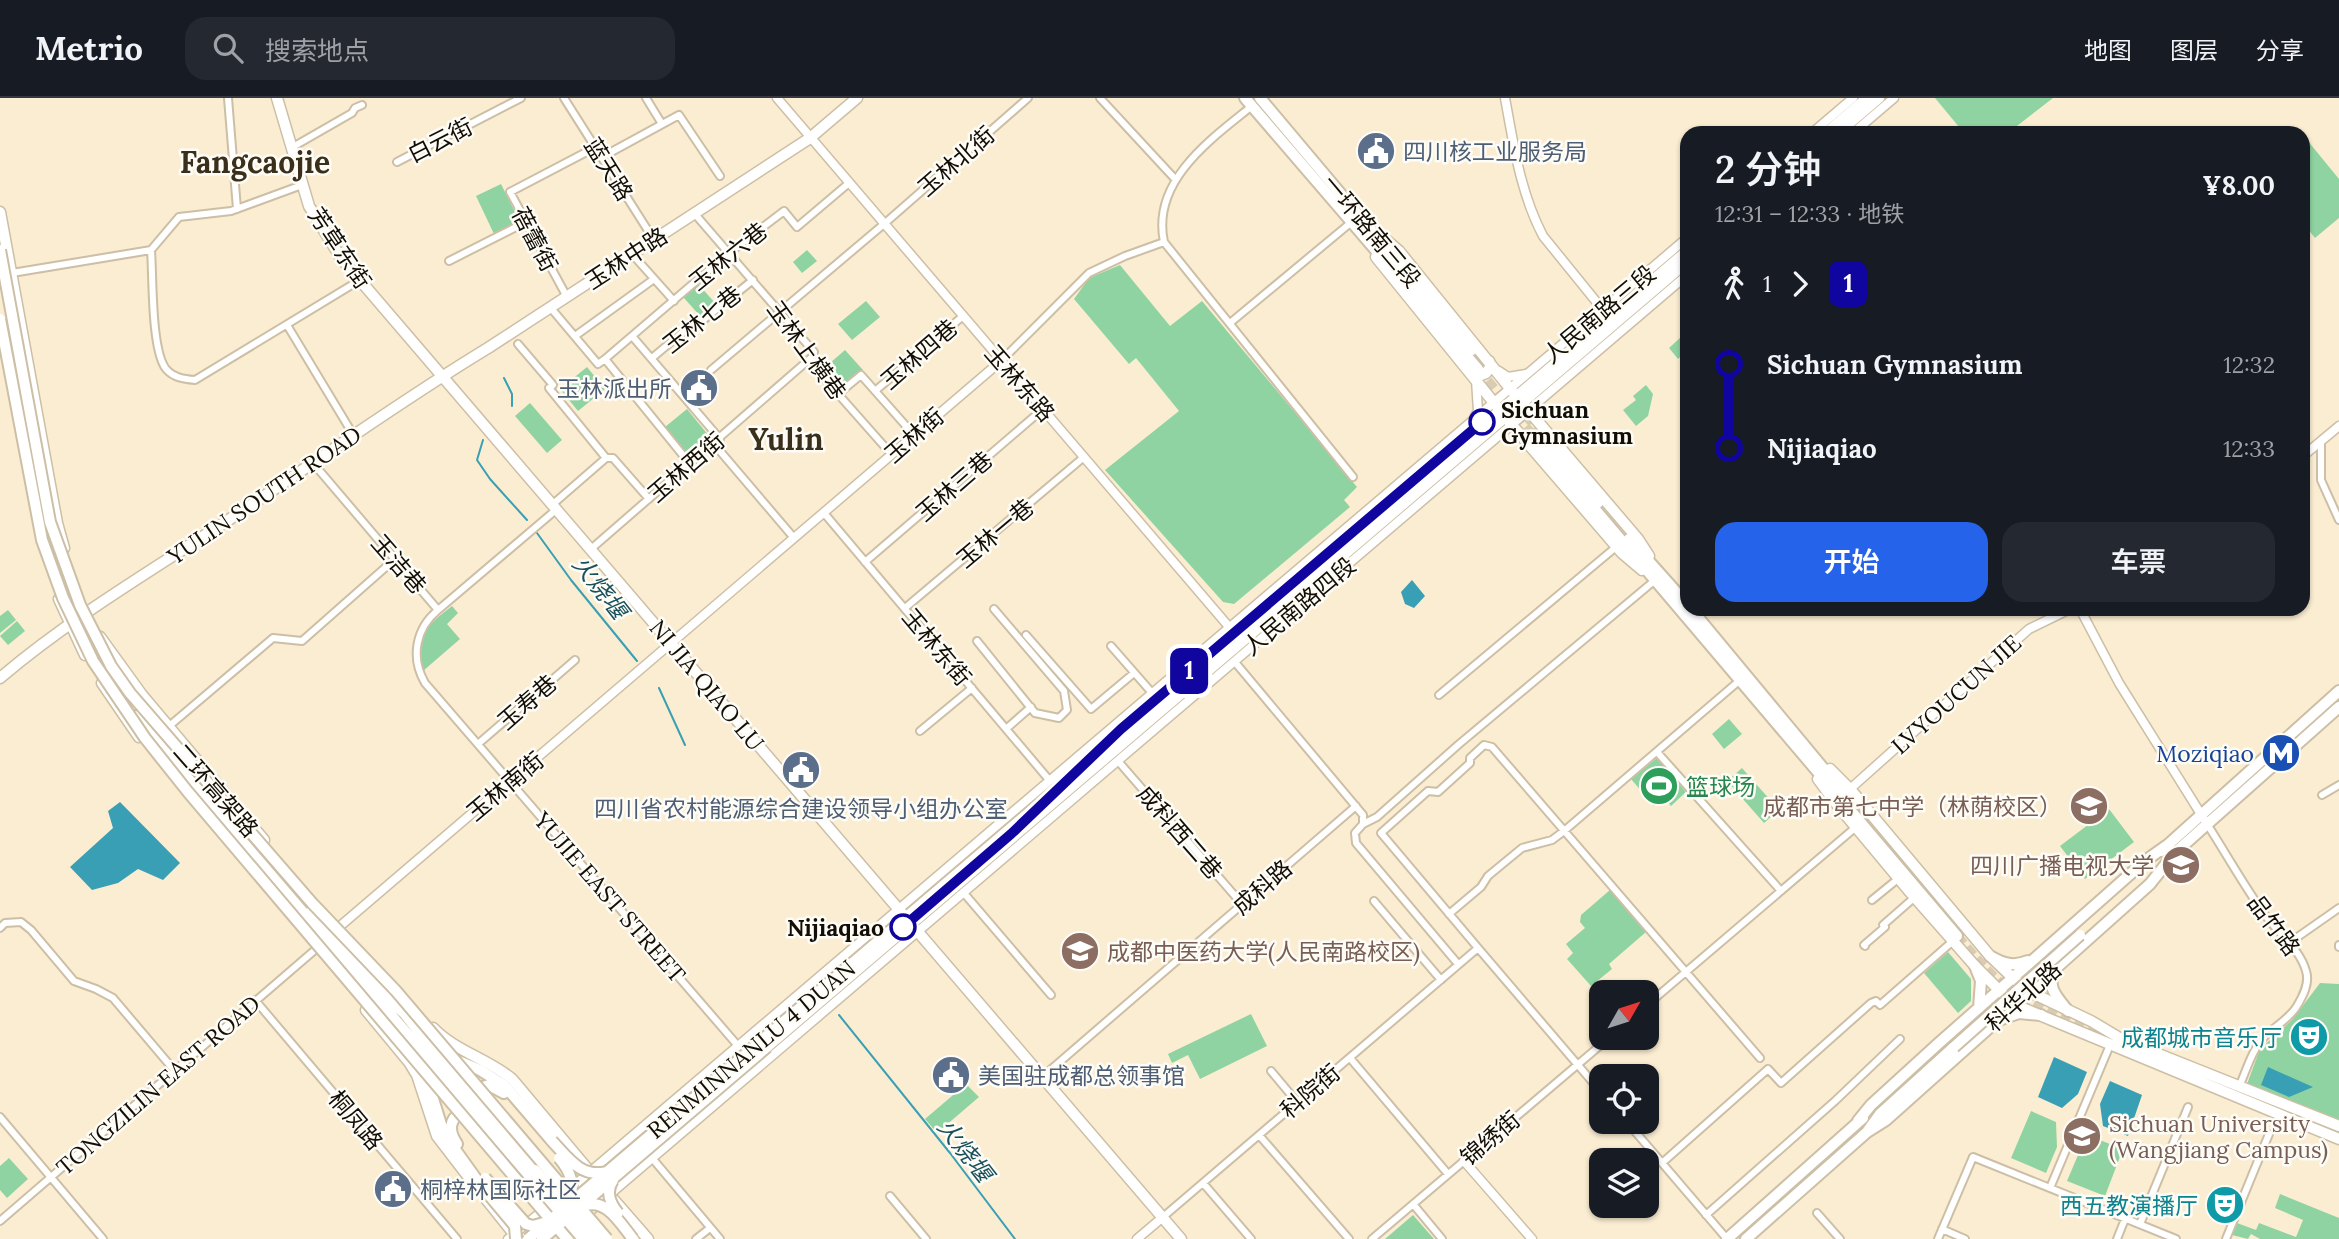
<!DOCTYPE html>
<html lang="zh">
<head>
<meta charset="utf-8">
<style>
	:root { --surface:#171b24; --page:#242831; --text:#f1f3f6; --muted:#9ea1a6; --line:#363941; --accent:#2563eb }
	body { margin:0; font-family:Lora,"Noto Sans SC",serif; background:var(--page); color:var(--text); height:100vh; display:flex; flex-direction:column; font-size:26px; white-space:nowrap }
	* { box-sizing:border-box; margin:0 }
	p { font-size:23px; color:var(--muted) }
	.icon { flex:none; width:38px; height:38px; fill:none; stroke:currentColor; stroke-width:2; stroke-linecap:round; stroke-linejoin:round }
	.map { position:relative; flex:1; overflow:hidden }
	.panel { position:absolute; left:1680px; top:28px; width:630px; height:490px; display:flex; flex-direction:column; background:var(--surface); border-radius:21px; box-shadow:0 2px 5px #0004 }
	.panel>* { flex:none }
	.badge { padding:0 14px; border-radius:10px; font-size:24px; line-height:46px }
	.needle { width:46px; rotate:51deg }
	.fabs { position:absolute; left:1589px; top:882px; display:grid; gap:14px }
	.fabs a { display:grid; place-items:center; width:70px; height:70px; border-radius:14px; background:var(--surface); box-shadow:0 2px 5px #0004; font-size:35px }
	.map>.badge { position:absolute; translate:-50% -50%; box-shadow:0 0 0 4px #fff }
	.legs { display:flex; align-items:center; gap:10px; height:77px; padding:0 35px; font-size:23px }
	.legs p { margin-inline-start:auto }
	.overview { display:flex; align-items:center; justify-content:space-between; height:119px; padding:0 35px }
	h1 { font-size:38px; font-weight:600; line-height:52px }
	.button { display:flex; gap:14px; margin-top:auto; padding:14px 35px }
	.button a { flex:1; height:80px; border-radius:21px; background:var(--accent); color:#fff; font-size:28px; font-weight:600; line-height:80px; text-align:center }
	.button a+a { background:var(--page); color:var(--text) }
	ul { padding:0 35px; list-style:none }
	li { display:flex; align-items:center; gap:24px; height:84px; font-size:26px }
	li i { display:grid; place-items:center; width:10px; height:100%; margin:0 9px; background:currentColor }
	li i::after { content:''; width:18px; height:18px; margin:-9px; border:5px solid; border-radius:50%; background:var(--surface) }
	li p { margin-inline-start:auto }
	li:first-child i { background:linear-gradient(#0000 50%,currentColor 0) }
	li:last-child i { background:linear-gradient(currentColor 50%,#0000 0) }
	header { display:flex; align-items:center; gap:42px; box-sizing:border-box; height:98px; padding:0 35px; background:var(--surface); border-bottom:2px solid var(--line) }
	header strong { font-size:33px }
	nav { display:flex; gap:38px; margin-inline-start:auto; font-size:24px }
	.search { width:490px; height:63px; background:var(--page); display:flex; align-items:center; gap:18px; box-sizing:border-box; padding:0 24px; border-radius:21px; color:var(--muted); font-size:26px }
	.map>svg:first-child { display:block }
</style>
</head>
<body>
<header>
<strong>Metrio</strong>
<div class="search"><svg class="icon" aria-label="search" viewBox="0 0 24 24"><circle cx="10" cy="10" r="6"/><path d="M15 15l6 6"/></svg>搜索地点</div>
<nav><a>地图</a><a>图层</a><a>分享</a></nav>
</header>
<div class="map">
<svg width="2339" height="1141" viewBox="0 0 2339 1141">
	<rect width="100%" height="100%" fill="#fbedd2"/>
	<path fill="#90d3a2" d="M1935,0H2053L2008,35H1964Z
		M2303,37L2339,81V120L2315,140L2303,125Z
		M501,86L520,124L494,136L476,98Z
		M807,152L817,163L802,175L793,164Z
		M1120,167L1170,228L1202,203L1357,389L1344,402L1350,409L1234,506L1223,504L1105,372L1179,313L1136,260L1129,266L1074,201L1089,180Z
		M696,187H699L716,206V210L705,219H701L684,200V196Z
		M866,203L880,219L852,242L838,226Z
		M1681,239L1687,247V253L1678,261L1669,250Z
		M845,252L863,272L840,292L822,272Z
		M587,269L605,291L578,313L560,291Z
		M1646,287L1653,296L1648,318L1636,328L1623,312L1636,302L1633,298Z
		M530,305L562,342L547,355L515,318Z
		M687,311L709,338L687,356L665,329Z
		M452,508L458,515L447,526L460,541L423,573C414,537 425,529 452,508Z
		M8,512L16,522L0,535V518Z
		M17,523L25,533L8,547L0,538Z
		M1729,621L1742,636L1724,651L1712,636Z
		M1657,660L1686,694L1671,708L1664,700L1654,708L1631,681Z
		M1742,670L1779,712L1764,725L1727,683Z
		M2109,711L2134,744L2085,781L2060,748Z
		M1610,792L1646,834L1609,866L1612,871L1591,888L1567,861L1573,855L1566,846L1585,830L1580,824L1581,817Z
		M1948,854L1971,881V903L1958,915L1924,875Z
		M2320,885L2339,886V1024L2247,986L2260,951L2292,922Z
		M1251,916L1267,948L1200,981L1188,957L1172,965L1168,956Z
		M966,986L979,999L937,1035L925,1021Z
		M2031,1013L2056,1024L2057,1049L2046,1075L2011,1060Z
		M2097,1041L2123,1051L2105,1098L2067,1083L2078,1057Z
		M9,1060L28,1081L7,1100L0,1092V1068Z
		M2280,1096L2339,1120V1141H2260L2251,1136L2248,1141L2232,1137L2237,1125L2256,1132L2259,1125L2296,1139L2303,1122L2275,1110Z
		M1413,1117L1434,1141H1385Z"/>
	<path fill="#399fb4" d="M1412,482L1425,498L1414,510L1405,506L1401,494Z
		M120,704L180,765L163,782L138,771L118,785L92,792L70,769L113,730L108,713Z
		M2054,959L2087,974L2078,996L2062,1010L2038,999Z
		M2268,969L2313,989L2289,999L2261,987Z
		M2110,983L2142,997L2128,1038L2103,1028L2100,1006Z"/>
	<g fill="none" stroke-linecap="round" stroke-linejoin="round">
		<path stroke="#399fb4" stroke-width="2" d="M504,280L512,296V308
			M483,342L477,362L490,381L527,422
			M537,435L571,482L637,563
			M659,590L685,647
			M839,917L950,1055L1015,1141"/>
		<path stroke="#d8ccb3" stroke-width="10" stroke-dasharray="10 5" stroke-linecap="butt" d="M1478,271L1538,344
			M1526,317L1544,339
			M1957,838C1981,867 2006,895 2039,913
			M2034,905L2058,919L2128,948"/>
		<g stroke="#ccbfa5" stroke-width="10">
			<path id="minor" d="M228,0L237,111
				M564,0L654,142
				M646,0L662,26
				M1100,0L1175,81
				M1252,8C1211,41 1151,83 1164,144L1353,379
				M291,50L352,15L355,10L362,7
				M602,59L679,17L720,78
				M397,64L521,0
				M694,115L814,254L812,259L816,271L892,357
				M151,152C153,178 151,252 166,271C174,280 184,281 195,282L360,182
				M632,156L674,203
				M449,163L526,124
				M12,175L151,152L179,119L231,113L302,87
				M567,199L510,94L596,49
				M550,209L598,266L605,261L690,366
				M1230,225L1348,127
				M287,227L354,338
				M575,238L654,181
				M632,238L720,341
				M518,246L553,287L549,290L606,360H613L649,401
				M652,260L696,223H702L753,182
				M605,261L729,155L784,113L797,129L849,85
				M1001,263L1089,175L1125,158L1164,144
				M711,272L884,126L1028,0
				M875,293L963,218
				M838,296L861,277L914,337
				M2321,343V382L2339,422
				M714,346L794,440
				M313,365L438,512L557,411
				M553,406L606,360
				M824,415L1050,683
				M591,451L812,259
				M865,464L1043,311
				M905,510L1084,359
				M438,512C416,530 410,559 425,585L739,949
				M1026,537L1091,611L1134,575
				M977,543L1035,615L1059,620L1067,612L1064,593L994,511
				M1111,548L1153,596
				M1234,563L1363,717V726L1355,735L1356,745L1458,866
				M1439,597L1616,449
				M168,629L273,540L302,543L395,461
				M1006,631L1031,609
				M920,633L972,590
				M478,646L575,562
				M1657,654L1781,793
				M1118,663L1242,806
				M2322,697L2339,687
				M1363,726L1377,719L1458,647L1654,483
				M2207,726C2227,757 2244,788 2265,817C2278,835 2300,851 2306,873C2310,885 2303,898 2297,908C2290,920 2276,928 2266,937C2252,951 2247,971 2239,989
				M963,794L1051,897
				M1872,802L1899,780
				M1374,803L1441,882
				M1449,816L1481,789L1488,778L1522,750L1552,742L1564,733L1739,583
				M0,830L5,825L21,824L31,832L74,883L96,891L113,900L174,972
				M2289,845L2339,810
				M2339,847V849
				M1865,848L1864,847L1885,829L1883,827L1915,799
				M1478,850L1381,735L1428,693L1438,694L1470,665V660L1484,647L1492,649L1760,960
				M255,902L457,1141
				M1647,907L1856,729
				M1350,960L1448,1076
				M1271,973L1297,1004
				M1041,980L1356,708
				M0,1019L103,1141
				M1627,1024L1727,1141
				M1259,1037L1349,1141
				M652,1060L720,1141
				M1662,1065L1768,971L1781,985L1871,905L1876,903L1880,907L1953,843
				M1203,1085L1251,1141
				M2050,1090L2110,947
				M890,1098L926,1141
				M1413,1106L1442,1141
				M1817,1115L1840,1141
				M1706,1117L1835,1003L1900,941
				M1163,1119L1478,850L1601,994
				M0,1123L316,851
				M2140,1126L2188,1009
				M1942,1131L1965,1141
				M696,1141L710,1130
				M1372,1141L1609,940
				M1938,1141L1973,1059L2176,1141
				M2117,1141L2125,1121
				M2226,1141L2269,1036"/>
		</g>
		<g stroke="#ccbfa5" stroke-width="11">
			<path id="tertiary" d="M777,0L1230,530
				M1505,0C1514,48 1520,94 1543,138L1603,212
				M1812,35L1853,0
				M1853,35L1894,0
				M1499,273L1508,279L1526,276
				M1474,320L1478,313L1476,282
				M2303,358L2339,328
				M2080,511L2119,585L2204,721
				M1850,691L2029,531L2070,511
				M339,829L1001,263
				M1464,1063L1532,1141
				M570,1091L1687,140
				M582,1120L1687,177
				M508,1141L546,1110
				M1137,1141L1163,1119"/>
		</g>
		<g stroke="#ccbfa5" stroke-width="13">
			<path id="secondary" d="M277,0L309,108L341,160L1181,1141
				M0,114L57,425L64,450
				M1378,135L1399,153L1517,299L1638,441L1649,458
				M1376,159L1512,327L1622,455L1642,472
				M1471,276L1476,279L1486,275L1491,268L1489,263
				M59,501L85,557
				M100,539L142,597L264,742
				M0,580C73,518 156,470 236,417C320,361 402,302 488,250L810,40L857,0
				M102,585L139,639
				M1830,671L1850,691L1990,858L2013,880L2028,893L2091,923L2123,942L2339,1028
				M1818,681L1835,704L1910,794L1975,868L2013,906L2339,1041
				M366,912L409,964L417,977L437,1038L477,1090
				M433,930C455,953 488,961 512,981L590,1074
				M486,1101L518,1141
				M614,1102L648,1141"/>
		</g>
		<g stroke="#ccbfa5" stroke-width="14">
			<path id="primary" d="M1245,0L1478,271
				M1260,0L1472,252
				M1826,35L1867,0
				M1838,35L1879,0
				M1544,339L1598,405
				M1538,344L1957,838
				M1629,441L1687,506
				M1691,511L1847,699
				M2161,753L2339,593
				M2169,760L2339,609
				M1990,858C2004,866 2013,869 2028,863
				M1975,868L1981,883L1979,910
				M2055,870C2046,889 2056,898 2068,913
				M1999,922L2019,915L2041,917
				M761,943L1687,153
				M767,949L1687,164
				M454,961L480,972L504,987L552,1043
				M424,972L444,1036L479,1085
				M478,1000L480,990L489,987L504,995
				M1858,1023L1871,1007L1939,945L2145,763L2166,748
				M1867,1034L1886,1022L2150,786L2173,757
				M457,1046C448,1033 449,1022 461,1014H466
				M1727,1141L1863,1020
				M1746,1141L1867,1034L1880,1016L1954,949"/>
		</g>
		<g stroke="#ccbfa5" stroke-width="14">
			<path id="trunk" d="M135,618L530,1079
				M312,811L390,903L404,915L439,960L535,1072"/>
		</g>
		<use href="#minor" stroke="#fff" stroke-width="6"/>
		<use href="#tertiary" stroke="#fff" stroke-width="8"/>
		<use href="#secondary" stroke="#fff" stroke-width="10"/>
		<use href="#primary" stroke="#fff" stroke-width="10"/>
		<use href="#trunk" stroke="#fff" stroke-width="10"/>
		<g stroke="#ccbfa5" stroke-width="14" stroke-linecap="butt">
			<path id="primary-bridge" d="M1954,949L2080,837
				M552,1043C568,1060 581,1080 606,1074
				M559,1060C572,1075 574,1086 570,1105
				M485,1080L526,1126L533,1128L547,1124
				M613,1082C605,1094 610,1105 618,1115
				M479,1085L515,1128L516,1141
				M581,1109C605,1097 620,1125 633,1141
				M528,1141L761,943
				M542,1141L767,949"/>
		</g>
		<g stroke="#ccbfa5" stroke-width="14" stroke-linecap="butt">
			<path id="trunk-bridge" d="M0,152L50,424L80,507L111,568L130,595L312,805L396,893L607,1141
				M0,221L42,442L63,500L93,563L145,640L188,694L567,1141
				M535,1072L595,1141
				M530,1079L583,1141"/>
		</g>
		<use href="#primary-bridge" stroke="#fff" stroke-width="10"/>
		<use href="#trunk-bridge" stroke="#fff" stroke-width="10"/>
	</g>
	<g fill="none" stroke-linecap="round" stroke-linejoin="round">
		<g stroke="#fff" stroke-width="16">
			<path id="line-1" d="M903,829L1011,736L1121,631L1482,324"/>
		</g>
		<use href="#line-1" stroke="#10069f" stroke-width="10"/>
	</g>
	<defs>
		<g id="civic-disc" transform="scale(2.0125)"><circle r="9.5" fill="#5c6f8a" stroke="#fefcf6"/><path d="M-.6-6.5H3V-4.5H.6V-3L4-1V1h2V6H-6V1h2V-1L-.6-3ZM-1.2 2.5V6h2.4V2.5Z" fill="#fff"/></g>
		<g id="metro-disc" transform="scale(2.0125)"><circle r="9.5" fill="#1a4fb4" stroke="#fefcf6"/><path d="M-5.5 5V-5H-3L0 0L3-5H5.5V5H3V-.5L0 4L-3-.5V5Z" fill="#fff"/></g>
		<g id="stadium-disc" transform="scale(2.0125)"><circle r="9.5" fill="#2e9e5b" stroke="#fefcf6"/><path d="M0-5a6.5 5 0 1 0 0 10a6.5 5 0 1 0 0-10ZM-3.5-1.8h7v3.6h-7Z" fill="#fff"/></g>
		<g id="school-disc" transform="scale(2.0125)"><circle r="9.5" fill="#8d6e63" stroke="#fefcf6"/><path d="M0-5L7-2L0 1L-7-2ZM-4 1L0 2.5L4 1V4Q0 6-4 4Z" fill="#fff"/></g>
		<g id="university-disc" transform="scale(2.0125)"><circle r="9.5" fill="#8d6e63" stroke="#fefcf6"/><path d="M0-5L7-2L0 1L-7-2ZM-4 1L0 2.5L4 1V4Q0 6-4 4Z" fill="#fff"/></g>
		<g id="theatre-disc" transform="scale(2.0125)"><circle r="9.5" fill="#0f9aa8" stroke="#fefcf6"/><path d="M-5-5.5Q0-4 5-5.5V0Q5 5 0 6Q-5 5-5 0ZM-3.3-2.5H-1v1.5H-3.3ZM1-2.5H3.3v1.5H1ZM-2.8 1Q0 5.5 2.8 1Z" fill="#fff"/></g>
	</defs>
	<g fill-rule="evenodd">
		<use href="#civic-disc" x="1376" y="53"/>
		<use href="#civic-disc" x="699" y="290"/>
		<use href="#metro-disc" x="2281" y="655"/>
		<use href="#civic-disc" x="801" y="672"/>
		<use href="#stadium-disc" x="1659" y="688"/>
		<use href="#school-disc" x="2089" y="708"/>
		<use href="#university-disc" x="2181" y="767"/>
		<use href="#university-disc" x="1080" y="853"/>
		<use href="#theatre-disc" x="2309" y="939"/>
		<use href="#civic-disc" x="951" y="977"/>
		<use href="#university-disc" x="2082" y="1038"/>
		<use href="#civic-disc" x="393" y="1091"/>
		<use href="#theatre-disc" x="2225" y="1107"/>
	</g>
	<g fill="#fff" stroke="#10069f" stroke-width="3.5">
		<circle cx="1482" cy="324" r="12"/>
		<circle cx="903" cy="829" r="12"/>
	</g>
	<g text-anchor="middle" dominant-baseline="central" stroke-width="5" stroke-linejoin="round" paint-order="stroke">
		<g font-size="23" fill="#120e05" stroke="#fefcf6">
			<text transform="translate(440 42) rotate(-27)">白云街</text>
			<text transform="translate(956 63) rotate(-41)">玉林北街</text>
			<text transform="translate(609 71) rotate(58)">蓝天路</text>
			<text transform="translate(1372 133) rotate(50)">一环路南三段</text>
			<text transform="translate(535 141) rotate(62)">蓓蕾街</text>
			<text transform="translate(340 150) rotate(56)">芳草东街</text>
			<text transform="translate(728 158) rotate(-39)">玉林六巷</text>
			<text transform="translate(626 160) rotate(-33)">玉林中路</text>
			<text transform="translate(1599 216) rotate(-40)">人民南路三段</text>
			<text transform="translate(702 221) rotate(-38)">玉林七巷</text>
			<text transform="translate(807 252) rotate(54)">玉林上横巷</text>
			<text transform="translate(919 256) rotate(-41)">玉林四巷</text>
			<text transform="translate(1020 285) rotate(49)">玉林东路</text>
			<text transform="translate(914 337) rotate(-41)">玉林街</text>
			<text transform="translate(686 369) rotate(-41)">玉林西街</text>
			<text transform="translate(954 388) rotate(-41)">玉林三巷</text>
			<text transform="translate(264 397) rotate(-34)">YULIN SOUTH ROAD</text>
			<text transform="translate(995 435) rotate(-40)">玉林一巷</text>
			<text transform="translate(399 466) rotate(49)">玉洁巷</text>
			<text transform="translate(1299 508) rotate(-40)">人民南路四段</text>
			<text transform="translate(937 549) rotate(50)">玉林东街</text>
			<text transform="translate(707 587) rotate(50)">NI JIA QIAO LU</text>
			<text transform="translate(1956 596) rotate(-42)">LVYOUCUN JIE</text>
			<text transform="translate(527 604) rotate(-41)">玉寿巷</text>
			<text transform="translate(505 688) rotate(-40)">玉林南街</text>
			<text transform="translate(216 692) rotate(49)">二环高架路</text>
			<text transform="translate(1180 734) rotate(49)">成科西二巷</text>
			<text transform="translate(1262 789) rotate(-41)">成科路</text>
			<text transform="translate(610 799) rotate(49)">YUJIE EAST STREET</text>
			<text transform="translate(2274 827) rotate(53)">品竹路</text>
			<text transform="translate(2023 898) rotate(-42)">科华北路</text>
			<text transform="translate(751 951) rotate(-40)">RENMINNANLU 4 DUAN</text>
			<text transform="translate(158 987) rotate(-41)">TONGZILIN EAST ROAD</text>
			<text transform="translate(1310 993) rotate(-40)">科院街</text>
			<text transform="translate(356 1022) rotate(50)">桐凤路</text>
			<text transform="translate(1490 1040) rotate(-40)">锦绣街</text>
		</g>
		<g font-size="23" fill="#4e5e75" stroke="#fefcf6" text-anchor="start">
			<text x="1403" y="53">四川核工业服务局</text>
			<text x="672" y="290" text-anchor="end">玉林派出所</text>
			<text x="801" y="710" text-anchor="middle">四川省农村能源综合建设领导小组办公室</text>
			<text x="978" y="977">美国驻成都总领事馆</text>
			<text x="420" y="1091">桐梓林国际社区</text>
		</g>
		<g font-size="23" font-weight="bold" fill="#120e05" stroke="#fefcf6" text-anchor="start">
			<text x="1501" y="311">Sichuan<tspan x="1501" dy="26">Gymnasium</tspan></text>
			<text x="884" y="829" text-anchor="end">Nijiaqiao</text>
		</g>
		<g font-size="23" fill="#164399" stroke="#fefcf6" text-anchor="end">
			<text x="2254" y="655">Moziqiao</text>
		</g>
		<g font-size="23" fill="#27864d" stroke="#fefcf6" text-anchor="start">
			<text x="1686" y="688">篮球场</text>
		</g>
		<g font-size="23" fill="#785e54" stroke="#fefcf6" text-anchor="end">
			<text x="2062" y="708">成都市第七中学（林荫校区）</text>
			<text x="2154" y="767">四川广播电视大学</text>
			<text x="1107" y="853" text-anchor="start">成都中医药大学(人民南路校区)</text>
			<text x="2109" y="1025" text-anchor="start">Sichuan University<tspan x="2109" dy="26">(Wangjiang Campus)</tspan></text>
		</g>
		<g font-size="23" fill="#0d838f" stroke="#fefcf6" text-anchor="end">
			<text x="2282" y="939">成都城市音乐厅</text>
			<text x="2198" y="1107">西五教演播厅</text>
		</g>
		<g font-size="24" font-style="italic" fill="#18515c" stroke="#fefcf6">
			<text transform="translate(600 489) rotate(52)">火烧堰</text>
			<text transform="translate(965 1052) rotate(52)">火烧堰</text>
		</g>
		<g font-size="30" font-weight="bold" fill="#3a2f1a" stroke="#fefcf6">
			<text x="255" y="64">Fangcaojie</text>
			<text x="786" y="341">Yulin</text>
		</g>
	</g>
</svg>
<div class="fabs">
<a><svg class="needle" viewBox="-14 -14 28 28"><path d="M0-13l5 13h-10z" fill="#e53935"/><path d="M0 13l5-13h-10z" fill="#9ea1a6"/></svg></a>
<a><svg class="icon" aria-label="locate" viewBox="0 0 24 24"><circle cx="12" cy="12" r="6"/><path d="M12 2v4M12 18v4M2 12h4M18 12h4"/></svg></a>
<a><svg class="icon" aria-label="layers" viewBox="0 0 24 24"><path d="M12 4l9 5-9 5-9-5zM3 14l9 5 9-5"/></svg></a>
</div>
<b class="badge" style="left:1189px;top:573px;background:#10069f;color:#fff">1</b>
<section class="panel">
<div class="overview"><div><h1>2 分钟</h1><p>12:31 – 12:33 · 地铁</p></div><b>¥8.00</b></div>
<div class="legs"><svg class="icon" aria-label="walk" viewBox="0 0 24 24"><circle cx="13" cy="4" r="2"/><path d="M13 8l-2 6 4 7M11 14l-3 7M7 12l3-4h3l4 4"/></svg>1<svg class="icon" aria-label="forward" viewBox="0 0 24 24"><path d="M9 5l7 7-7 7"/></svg><b class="badge" style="background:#10069f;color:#fff">1</b></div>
<ul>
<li><i style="color:#10069f"></i><b>Sichuan Gymnasium</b><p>12:32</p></li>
<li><i style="color:#10069f"></i><b>Nijiaqiao</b><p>12:33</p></li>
</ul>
<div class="button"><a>开始</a><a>车票</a></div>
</section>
</div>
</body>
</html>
